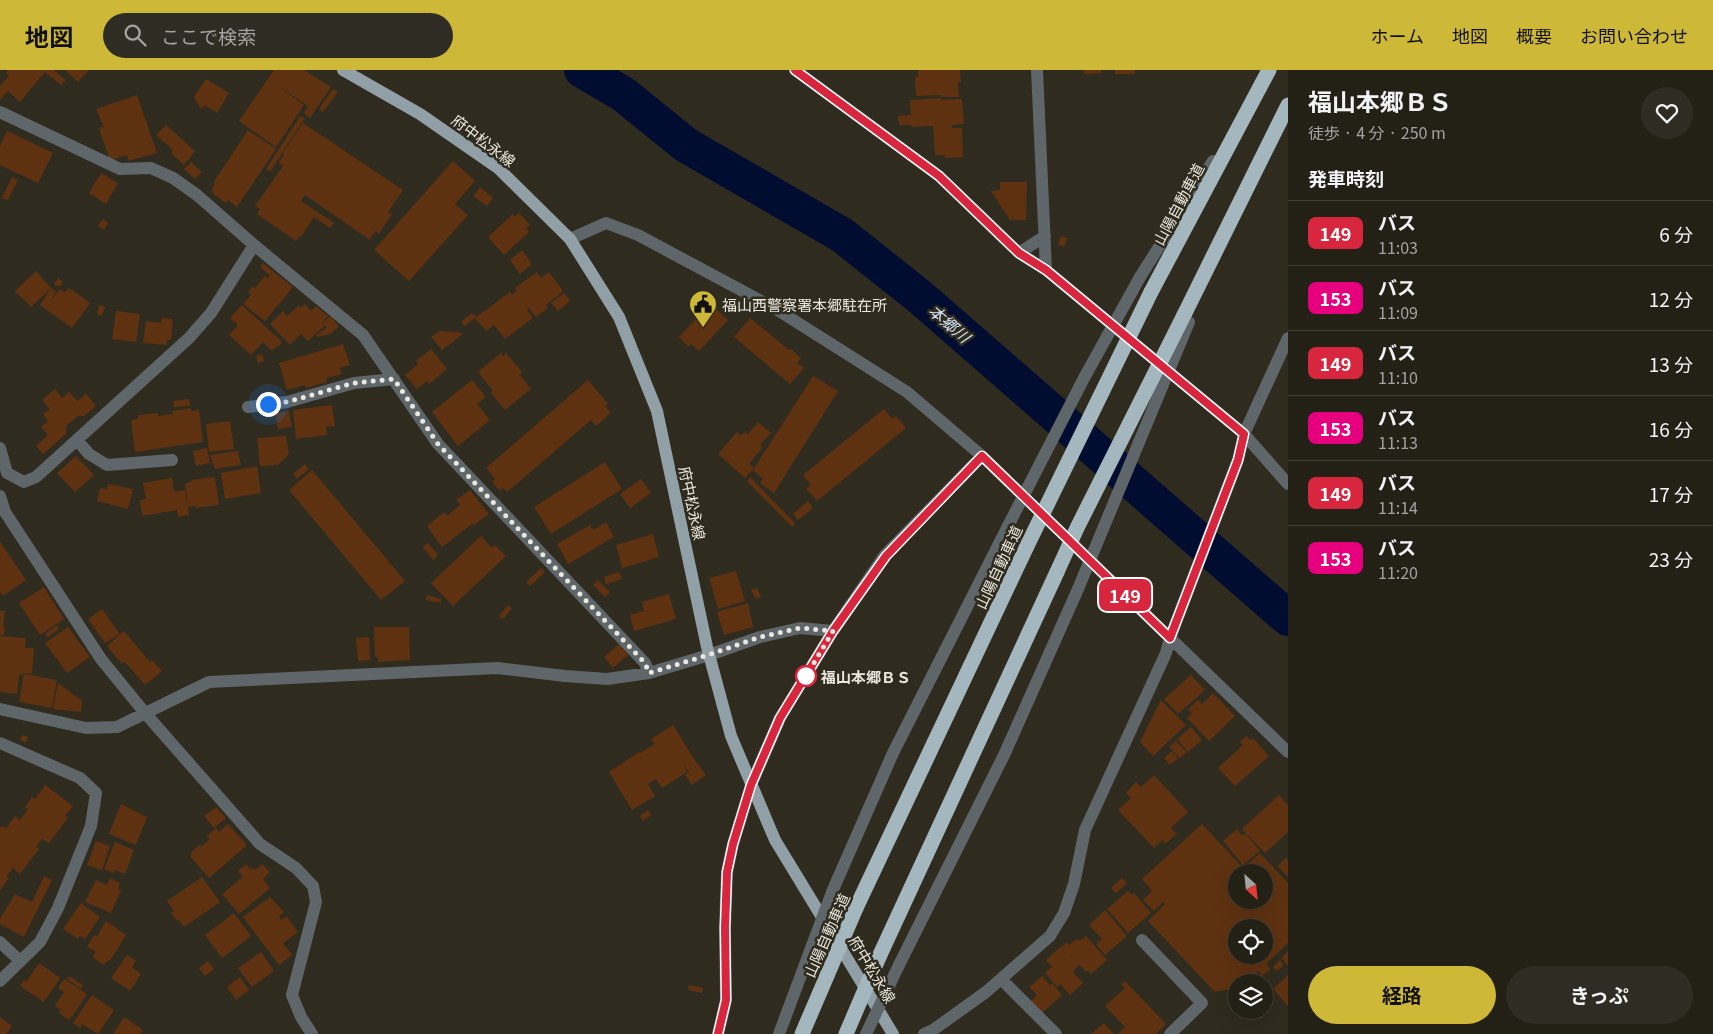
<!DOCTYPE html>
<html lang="ja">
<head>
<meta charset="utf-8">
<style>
	:root { --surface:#232016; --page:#2f2d23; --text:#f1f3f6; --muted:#a3a3a1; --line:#403e35; --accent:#ceb837 }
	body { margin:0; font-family:Georgia,"Noto Sans JP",serif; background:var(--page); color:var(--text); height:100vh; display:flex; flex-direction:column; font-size:19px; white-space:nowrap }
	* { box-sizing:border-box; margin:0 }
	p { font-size:16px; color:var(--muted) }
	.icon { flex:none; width:28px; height:28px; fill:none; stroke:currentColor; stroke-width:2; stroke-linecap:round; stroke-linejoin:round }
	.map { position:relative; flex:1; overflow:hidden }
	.sheet { display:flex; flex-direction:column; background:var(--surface); width:425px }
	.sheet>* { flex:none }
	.badge { padding:0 10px; border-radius:8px; font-size:18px; line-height:32px }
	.needle { width:32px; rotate:153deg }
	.controls { position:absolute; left:1228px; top:794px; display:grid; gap:10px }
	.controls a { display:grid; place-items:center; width:45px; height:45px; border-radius:50%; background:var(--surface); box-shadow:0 5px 20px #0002,0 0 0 1px var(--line); font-size:25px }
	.you { position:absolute; width:25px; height:25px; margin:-12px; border:4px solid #fff; border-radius:50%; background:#1a73e8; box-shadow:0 0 0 8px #1a73e833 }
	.map>.badge { position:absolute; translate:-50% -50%; box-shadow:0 0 0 2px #fff }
	h2 { padding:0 20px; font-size:19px; line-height:45px }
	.round { display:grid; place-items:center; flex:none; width:52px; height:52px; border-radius:26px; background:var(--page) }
	.head { display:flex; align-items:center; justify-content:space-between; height:85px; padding:0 20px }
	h1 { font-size:24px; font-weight:700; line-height:38px }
	.action { display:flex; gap:10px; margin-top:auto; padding:10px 20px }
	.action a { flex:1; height:58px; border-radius:30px; background:var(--accent); color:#111; font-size:20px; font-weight:700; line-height:58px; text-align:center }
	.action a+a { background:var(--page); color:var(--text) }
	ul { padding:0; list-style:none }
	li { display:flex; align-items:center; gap:15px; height:65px; padding:0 20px; border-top:1px solid var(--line) }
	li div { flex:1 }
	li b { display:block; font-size:19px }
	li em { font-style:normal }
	li .badge { min-width:55px; font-weight:700; text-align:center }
	header { display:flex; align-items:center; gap:30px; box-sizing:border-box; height:70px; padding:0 25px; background:var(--accent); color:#111 }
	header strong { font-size:24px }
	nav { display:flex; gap:28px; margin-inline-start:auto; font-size:18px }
	.search { width:350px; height:45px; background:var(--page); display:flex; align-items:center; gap:12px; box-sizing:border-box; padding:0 18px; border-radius:28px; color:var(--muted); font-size:19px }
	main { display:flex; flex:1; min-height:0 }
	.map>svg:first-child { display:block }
</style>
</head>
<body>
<header>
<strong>地図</strong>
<div class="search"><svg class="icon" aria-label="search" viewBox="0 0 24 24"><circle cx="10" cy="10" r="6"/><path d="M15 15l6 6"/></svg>ここで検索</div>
<nav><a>ホーム</a><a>地図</a><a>概要</a><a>お問い合わせ</a></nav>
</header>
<main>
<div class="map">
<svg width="1288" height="964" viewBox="0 0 1288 964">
	<rect width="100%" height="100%" fill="#2f2b1e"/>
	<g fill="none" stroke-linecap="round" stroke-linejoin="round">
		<path stroke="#000c30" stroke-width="36" d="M582,0L623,24L686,75L842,165L920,227L1288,548"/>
	</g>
	<path fill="#5e3211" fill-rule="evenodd" d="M8,0H53L66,10L61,15L45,2L20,32L8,21L0,30V16L9,5L6,3Z
		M65,0H89L78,12Z
		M274,0H304L331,17L310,48L304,43L308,36L272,12L304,35L276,77L239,51Z
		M918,0H960L961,12H958L959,27H941V25L916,26L915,7H918Z
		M1084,0H1101V3L1084,4Z
		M1115,0H1135V4H1115Z
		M206,9L229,23L217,43L204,35L201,39L194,27Z
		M333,19L338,22L323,42L319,39Z
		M137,25L157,83L128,91L127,85L115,89L109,88L99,58L104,57L96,39Z
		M941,28V30L962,29L964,54L952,55V58H962L963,87L945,88V85H935L933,56L912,57L911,55H899L898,46L911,45L910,30Z
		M300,46L305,48L270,102L266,99Z
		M303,53L403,120L388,142L392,144L379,164L375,161L370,170L305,125L301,131L334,153L330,158L314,147L301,167L299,166L296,171L257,144L260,139L255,136L283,96L279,93L284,84L283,83Z
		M166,55L195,81L184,95L171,83L173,80L156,65Z
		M248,60L276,79L237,137L228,130L226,133L213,124L212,119L215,114L213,113Z
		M7,61L53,83L38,113L0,95V76Z
		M453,91L475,111L455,134L468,145L409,211L374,180Z
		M191,92L202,102L195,109L184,99Z
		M101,103L118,113L106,134L89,123Z
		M12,107L18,110L8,130L2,128Z
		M1000,112H1027L1026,150H1010L991,121L1000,120Z
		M480,117L493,128L487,136L473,126Z
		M519,143L530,155L526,159L529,162L504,185L488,167L513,144L515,147Z
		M103,149L108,153L104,160L98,156Z
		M1061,166L1067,168L1064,177L1058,174Z
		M522,180L532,194L520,204L510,190Z
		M263,193L293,217L265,251L243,234L251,225L248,222L252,217L255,218L265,206L268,208L270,206L260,197Z
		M36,201L51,218L31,237L15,221Z
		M537,202L541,208L549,202L563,221L546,235L548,238L536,247L529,238L527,240L533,248L505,269L494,255L486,261L475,248L510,222L512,225L517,221L515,218Z
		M58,208L63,212L60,217L54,214Z
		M51,218L56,222L50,232L60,219L65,222L69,218L90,233L72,258L40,235Z
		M564,223L570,231L558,241L551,233Z
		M305,234L311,241L316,236L328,246L322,253L331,246L339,257L330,264L318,267L316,265L326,258L325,255L308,271L301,264L290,275L270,254L283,241L287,246L298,236L300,238Z
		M99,235L105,237L102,246L97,244Z
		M242,235L282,272L278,277L277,276L272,281L263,272L251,285L229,265L238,255L230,248Z
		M708,236L714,241L716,239L728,250L699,281L691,274L689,277L679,267Z
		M116,241L140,244L136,272L112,269Z
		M472,243L476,247L465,256L461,252Z
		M162,248L172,249V252H173L171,270H167V275L143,273L146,251L161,253Z
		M750,248L789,280L791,279L801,288L797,293L804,298L790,314L734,267Z
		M440,261L458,262L463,264L442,280L431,267Z
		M343,274L350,295L340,298L342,304L326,308L327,312L306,318L305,315L287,320L279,293Z
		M431,279L447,299L429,314L427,311L417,319L405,305L418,294L416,291Z
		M501,283L503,286L506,283L522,302L520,305L531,319L505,340L491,323L493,321L478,302Z
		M262,284L264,291L258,293L256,286Z
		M813,306L838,321L774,423L760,413L763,409L753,400Z
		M472,310L486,327L477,334L490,350L458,376L432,342Z
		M588,310L608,334L605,336L611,343L596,356L591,350L507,422L503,418L500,421L492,412L495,409L486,398Z
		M55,319L62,328L69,322L78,331L86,324L96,336L84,346H78L66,356V364L43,384L36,376L48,365L41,357L48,351L43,344L50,339L42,330Z
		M189,329L190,336L174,337L173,331Z
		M332,335L335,356L326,357L327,365L296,369L293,340Z
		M191,338V341L199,340L203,372L135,382L131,350L138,349V345L158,343V346L173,344L172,341Z
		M884,339L892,349L896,346L906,358L817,431L806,419L811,415L803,405Z
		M289,341L292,357L278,359L275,343Z
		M230,351L234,379L209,382L206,354Z
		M758,352L771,363L760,375L763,377L749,394L754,398L745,408L718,384L737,362L741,366L745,362L748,364Z
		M286,366L289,384L278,395L260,396L257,368Z
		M207,378L210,393L196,396L193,381Z
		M238,381L241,395L215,399L210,385Z
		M76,386L94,405L75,422L57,403Z
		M605,392L622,419L551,464L534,437Z
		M305,394L309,399L297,409L293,404Z
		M257,396L261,423L225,429L221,403Z
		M312,400L405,511L381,530L289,420Z
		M215,407L219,435L196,438L195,436L188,437L185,413L192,412L191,410Z
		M750,407L795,453L792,457L747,411Z
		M172,408L174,422L185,420L189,445L178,447L177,440L142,446L140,430L146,429L143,413Z
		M641,409L651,423L630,438L620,424Z
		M108,414L133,419L128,439L97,431L100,418L107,419Z
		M470,420L489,444L474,455L472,454L442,477L427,456L444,442L447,446L460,435L456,430Z
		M808,431L813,438L798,450L793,444Z
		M606,452L614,467L568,494L557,474L590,455L593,460Z
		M653,464L659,487L622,498L616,475Z
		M481,466L492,478L495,475L506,486L453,536L431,513Z
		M0,472L26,510L3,526L0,522Z
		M428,473L438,485L433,490L423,477Z
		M541,498L545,502L530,516L526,512Z
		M736,501L745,531L718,539L709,508Z
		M619,502L622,509L606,514L604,507Z
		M598,510L610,522L605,527L593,515Z
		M44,517L64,549L40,565L19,533Z
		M757,518L761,527L756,529L751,520Z
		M669,524L676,549L634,561L630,545L644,541L642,532Z
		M427,525L441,529V533L426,530Z
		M748,533L753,557L724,565L717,542Z
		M508,535L512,538L503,549L499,546Z
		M102,539L120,564L105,573L88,549Z
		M0,541H5L3,556L5,557L4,565H0Z
		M57,555L59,559L48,567L45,564Z
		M68,557L90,587L67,603L45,573Z
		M374,557H409L410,590L378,592V587H375Z
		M124,561L150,592L152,590L162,601L145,615L125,592L122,594L107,576Z
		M0,566L26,568L25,578H34L32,604L23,603V605H19L17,624L0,622Z
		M369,567L370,590L358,591L356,568Z
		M619,574L628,585L613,598L604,587Z
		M24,604L57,610L52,638L19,632Z
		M1191,605L1205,620L1178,644L1164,629Z
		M58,613L82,631L81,642L53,639Z
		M1213,623L1235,646L1209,671L1187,648L1192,643L1188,639L1198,630L1202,634Z
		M1161,630L1186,655L1153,686L1140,672Z
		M673,655L694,689L706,705L692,715L685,705L689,702L683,694L687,702L662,718L656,709L648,714L655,726L632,740L609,702L639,682L640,683L655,674L651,669Z
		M1191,657L1202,670L1188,682L1177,669Z
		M22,665L28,667L26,673L20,670Z
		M1246,666L1250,670L1253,668L1269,686L1235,716L1218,698L1243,675L1240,672Z
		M1176,671L1187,682L1180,688L1169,677Z
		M1172,681L1178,688L1170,695L1164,688Z
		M1154,705L1188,742L1171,758L1177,764L1165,774L1162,770L1154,778L1118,740L1131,728L1126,723L1136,712L1141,717Z
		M45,715L73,736L65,746L68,748L49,773L42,769L36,777L39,779L20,804L13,798L7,806L9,808L0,820V758L2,756L6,758L15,746L20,750L28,739L25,737L32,727L35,729Z
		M1279,725L1288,735V762L1265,783L1242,759Z
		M121,734L147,747L136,775L109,764Z
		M216,737L226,748L214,758L204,746Z
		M648,740L651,745L643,751L640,746Z
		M228,754L247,775L209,808L190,786L192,784L191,782L199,775L201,777L210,769L207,766L216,758L219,762Z
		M1202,754L1243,798L1260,783L1288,813V873L1266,894L1271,899L1262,906L1258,901L1245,912H1236V918L1215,922L1148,851L1165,834L1163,832L1154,841L1143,830L1152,821L1142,809ZM1236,802H1264V830H1236ZM1236,858H1264V885H1236Z
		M1237,759L1242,766L1245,763L1260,781L1243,795L1223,771Z
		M96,771L110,776L102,800L87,795Z
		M115,772L134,780L125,804L115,800L114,803L104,799Z
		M1286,788L1288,790V807L1277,796Z
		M246,794L251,800L254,798L255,800L262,794L270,802L263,809L270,818L239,844L222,824L243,807L238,801Z
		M44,806L52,810L24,867L0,854V849L15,824L32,832Z
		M202,807L220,832L184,857L179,850L177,851L171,843L174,841L167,831Z
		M110,808L120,813L118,819L121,820L111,843L85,832L96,810L107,815Z
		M1122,808L1127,813L1116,823L1111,818Z
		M1128,821L1132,825L1134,823L1151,843L1128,863L1107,839Z
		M270,827L284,842L279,847L281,850L286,846L298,862L283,873L292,885L279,895L243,847Z
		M81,833L100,847L85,869L80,866L78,869L63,859Z
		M1105,840L1127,866L1105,885L1096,874L1102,869L1089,855Z
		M234,843L251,866L222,888L205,865Z
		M106,851L126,865L110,891L108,890L104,895L92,887L96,882L87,877L94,865L97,866Z
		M1086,866L1107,890L1091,904L1088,901L1086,902L1080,895L1077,897L1073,902L1083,913L1070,925L1060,914L1057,917L1045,903L1052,897L1046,890L1060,877L1067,886L1061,877L1067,872L1069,875L1077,869L1080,871Z
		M1288,881V896L1281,888Z
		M261,882L274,901L252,917L238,898Z
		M127,885L136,891L132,897L141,904L130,921L111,908Z
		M1280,890L1284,895L1277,901L1273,897Z
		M208,891L214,899L205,906L199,898Z
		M39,893L60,908L44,932L20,916L24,910L27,911Z
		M1288,905V936L1273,919Z
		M69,906L83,915L81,919L67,909Z
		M1042,906L1050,915L1052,913L1062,925L1042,943L1031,931L1037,925L1029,917Z
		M240,907L249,920L236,930L227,917Z
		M64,909L87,924L72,947L71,946L69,950L59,943L61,940L55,936L64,922L58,918Z
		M1125,911L1166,954L1156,964H1118L1125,957L1105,936L1125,918L1121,914Z
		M689,915L703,918L702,923L688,920Z
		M92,925L114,940L98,964L82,954L80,958L73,953Z
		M0,947L12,956L6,964H0Z
		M124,947L143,960L140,964H113Z
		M1104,953L1114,964H1091Z"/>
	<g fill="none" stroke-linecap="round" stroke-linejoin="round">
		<path stroke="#5e6669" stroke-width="12" d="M795,0L939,106L1019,183L1046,200L1244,364L1288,414
			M1037,0L1046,200
			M0,42L120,99L151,98L173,108L197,125L254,175L363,265L438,374L645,593L649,603
			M570,169L606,153L638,165L776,239L907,322L982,386L1288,682
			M1019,183L1045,166
			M1140,207L1213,91
			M248,337L287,332L354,313L394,309
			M77,370L89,384L107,395L172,390
			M0,378L7,403L24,412L36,407L189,268L211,243L254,175
			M0,426L5,442L101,589L145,643L260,774L296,798L313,816L316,832L292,925L301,947L312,964
			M0,639L86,658L117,657L209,612L497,598L565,606L607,609L649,603L709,585L760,567L800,558L833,561
			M0,673L80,708L96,723L91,756L58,838L40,872L0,911
			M832,822L893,683L1008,456
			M1142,870L1202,933L1170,964
			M0,872L20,891
			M899,895L1005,683L1078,519
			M1001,909L1056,964
			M718,964L726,930L725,858L727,802L733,774L751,715L780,648L833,561L885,485L982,386
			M924,964L933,960L986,922L1050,866L1064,843L1074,814L1085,760L1166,583L1170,568L1238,390L1244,364L1288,268"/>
		<path stroke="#91a0a6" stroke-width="12" d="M343,0L420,44L498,98L570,169L619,247L657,341L707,577L731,666L775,770L893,964"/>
		<path stroke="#a5b7be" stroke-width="15" d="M1151,222L1269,0
			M1184,245L1288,35
			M856,838L1027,476
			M879,887L1057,502"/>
		<path stroke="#5e6669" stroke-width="12" d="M1008,456L1084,308L1140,207
			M1078,519L1189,252
			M779,964L832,822
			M866,964L899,895"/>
		<path stroke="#a5b7be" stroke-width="15" d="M1027,476L1151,222
			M1057,502L1077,458L1184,245
			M802,964L856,838
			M846,964L879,887"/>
	</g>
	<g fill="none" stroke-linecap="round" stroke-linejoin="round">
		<g stroke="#fff" stroke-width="11">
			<path id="line" d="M718,964L726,930L725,858L727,802L733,774L751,715L780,648L833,561L886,486L982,386L1170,568L1238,390L1244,364L1046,200L1019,183L939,106L795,0"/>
		</g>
		<use href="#line" stroke="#d7263d" stroke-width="8"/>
		<path stroke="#eae7de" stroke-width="5" stroke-dasharray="0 9" d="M268,334L287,332L354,313L394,309L438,374L645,593L649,603L708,585L760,567L800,558L833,561L806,606"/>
	</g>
	<defs>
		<g id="civic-pin" transform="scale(1.4375)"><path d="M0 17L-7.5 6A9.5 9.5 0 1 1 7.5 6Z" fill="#ceb837" stroke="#2f2b1e"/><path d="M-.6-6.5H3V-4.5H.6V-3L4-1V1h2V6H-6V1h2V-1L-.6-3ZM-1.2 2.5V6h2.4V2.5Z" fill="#111"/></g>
	</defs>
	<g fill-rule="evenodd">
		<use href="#civic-pin" x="703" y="234"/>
	</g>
	<circle fill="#fff" stroke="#d7263d" stroke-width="2.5" cx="806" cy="606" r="10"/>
	<g text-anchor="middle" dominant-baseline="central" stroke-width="5" stroke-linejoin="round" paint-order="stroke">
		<g font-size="15" fill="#eae7de" stroke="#2f2b1e">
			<text transform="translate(484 70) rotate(37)">府中松永線</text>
			<text transform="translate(1178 134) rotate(-62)">山陽自動車道</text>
			<text transform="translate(693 433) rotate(78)">府中松永線</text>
			<text transform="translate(998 497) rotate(-65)">山陽自動車道</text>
			<text transform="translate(826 865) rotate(-66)">山陽自動車道</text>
			<text transform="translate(873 899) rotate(59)">府中松永線</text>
		</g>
		<g font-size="15" fill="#eae7de" stroke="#2f2b1e" text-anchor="start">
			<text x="722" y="234">福山西警察署本郷駐在所</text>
		</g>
		<g font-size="15" font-weight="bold" fill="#eae7de" stroke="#2f2b1e" text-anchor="start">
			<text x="821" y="606">福山本郷ＢＳ</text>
		</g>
		<g font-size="16" font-style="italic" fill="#d3e1f6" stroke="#2f2b1e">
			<text transform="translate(950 253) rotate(41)">本郷川</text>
		</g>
	</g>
</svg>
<div class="controls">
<a><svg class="needle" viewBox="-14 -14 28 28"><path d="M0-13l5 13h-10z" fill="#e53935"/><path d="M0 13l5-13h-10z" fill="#a3a3a1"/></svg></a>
<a><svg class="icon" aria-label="locate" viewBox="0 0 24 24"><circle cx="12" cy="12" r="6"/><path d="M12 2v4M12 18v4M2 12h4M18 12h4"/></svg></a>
<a><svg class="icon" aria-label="layers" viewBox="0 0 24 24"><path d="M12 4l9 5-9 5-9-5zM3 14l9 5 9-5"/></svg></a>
</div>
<div class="you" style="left:268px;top:334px"></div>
<b class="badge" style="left:1125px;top:525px;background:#d7263d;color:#fff">149</b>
</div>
<section class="sheet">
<div class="head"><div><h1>福山本郷ＢＳ</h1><p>徒歩 · 4 分 · 250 m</p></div><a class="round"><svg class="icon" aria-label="heart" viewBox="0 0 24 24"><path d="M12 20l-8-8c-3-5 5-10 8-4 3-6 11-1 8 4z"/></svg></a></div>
<h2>発車時刻</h2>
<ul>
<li><span class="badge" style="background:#d7263d;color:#fff">149</span><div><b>バス</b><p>11:03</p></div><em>6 分</em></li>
<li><span class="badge" style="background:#e6007e;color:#fff">153</span><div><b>バス</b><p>11:09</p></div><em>12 分</em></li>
<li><span class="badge" style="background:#d7263d;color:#fff">149</span><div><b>バス</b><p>11:10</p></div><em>13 分</em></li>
<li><span class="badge" style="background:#e6007e;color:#fff">153</span><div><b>バス</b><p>11:13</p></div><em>16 分</em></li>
<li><span class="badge" style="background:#d7263d;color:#fff">149</span><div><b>バス</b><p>11:14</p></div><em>17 分</em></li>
<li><span class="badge" style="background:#e6007e;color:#fff">153</span><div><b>バス</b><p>11:20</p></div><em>23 分</em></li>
</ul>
<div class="action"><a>経路</a><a>きっぷ</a></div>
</section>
</main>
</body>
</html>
